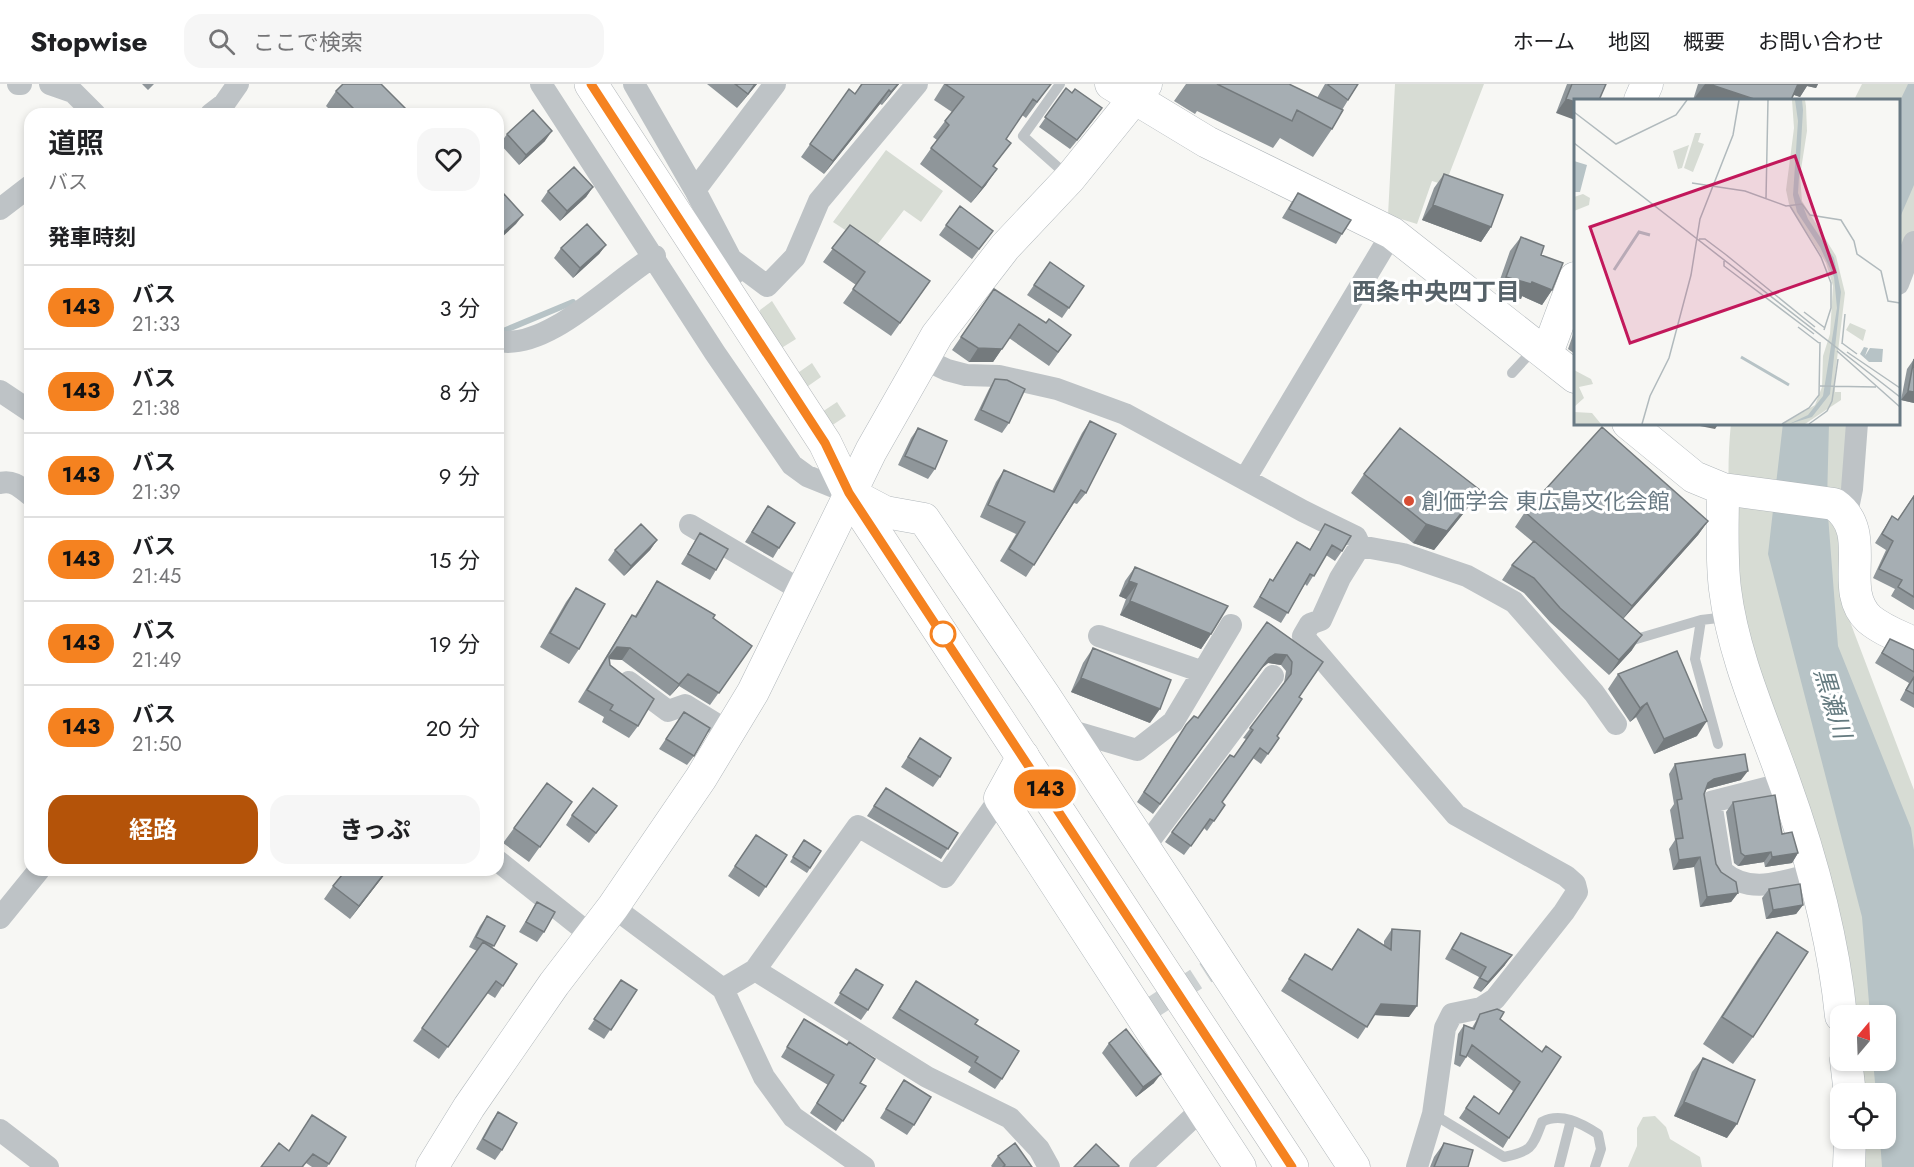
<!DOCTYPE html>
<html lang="ja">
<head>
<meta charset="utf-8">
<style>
	:root { --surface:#fff; --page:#f6f6f6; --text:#202124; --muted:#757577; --line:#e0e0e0; --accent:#b45309 }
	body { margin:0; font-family:Jost,"Noto Sans JP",sans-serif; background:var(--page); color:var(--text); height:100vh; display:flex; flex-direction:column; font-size:22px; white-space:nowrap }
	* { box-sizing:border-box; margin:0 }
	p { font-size:20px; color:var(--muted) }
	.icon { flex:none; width:33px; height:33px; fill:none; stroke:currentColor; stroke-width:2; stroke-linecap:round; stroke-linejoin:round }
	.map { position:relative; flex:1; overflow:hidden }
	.drawer { position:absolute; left:24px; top:24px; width:480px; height:768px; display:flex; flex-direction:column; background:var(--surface); border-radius:18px; box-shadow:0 3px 9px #0003 }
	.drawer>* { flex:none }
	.badge { padding:0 12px; border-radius:20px; font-size:21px; line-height:39px }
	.needle { width:39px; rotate:19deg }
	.tools { position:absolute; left:1830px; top:921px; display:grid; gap:12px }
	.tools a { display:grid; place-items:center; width:66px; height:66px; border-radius:12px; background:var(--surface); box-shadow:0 3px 9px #0003; font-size:30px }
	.map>.badge { position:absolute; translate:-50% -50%; box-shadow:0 0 0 3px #fff }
	h2 { padding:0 24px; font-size:22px; line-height:54px }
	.round { display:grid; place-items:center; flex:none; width:63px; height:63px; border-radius:18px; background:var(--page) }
	.head { display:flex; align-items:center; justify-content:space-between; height:102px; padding:0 24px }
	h1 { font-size:28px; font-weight:700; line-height:45px }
	.action { display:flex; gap:12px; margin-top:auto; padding:12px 24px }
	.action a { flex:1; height:69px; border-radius:18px; background:var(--accent); color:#fff; font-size:24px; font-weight:700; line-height:69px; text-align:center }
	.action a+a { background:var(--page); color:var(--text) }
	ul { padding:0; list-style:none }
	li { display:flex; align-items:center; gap:18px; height:84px; padding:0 24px; border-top:2px solid var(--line) }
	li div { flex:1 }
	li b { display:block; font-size:22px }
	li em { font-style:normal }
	li .badge { min-width:66px; font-weight:700; text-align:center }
	header { display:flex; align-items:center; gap:36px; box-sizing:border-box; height:84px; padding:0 30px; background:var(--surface); border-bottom:2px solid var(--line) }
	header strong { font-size:28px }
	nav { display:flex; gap:33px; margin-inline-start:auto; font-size:21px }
	.search { width:420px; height:54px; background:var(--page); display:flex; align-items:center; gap:15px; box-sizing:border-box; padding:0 21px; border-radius:18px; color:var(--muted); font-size:22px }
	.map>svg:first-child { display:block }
</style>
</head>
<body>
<header>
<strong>Stopwise</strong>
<div class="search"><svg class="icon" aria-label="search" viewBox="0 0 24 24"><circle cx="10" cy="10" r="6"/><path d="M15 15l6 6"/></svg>ここで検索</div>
<nav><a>ホーム</a><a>地図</a><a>概要</a><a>お問い合わせ</a></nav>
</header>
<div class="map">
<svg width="1914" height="1083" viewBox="0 0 1914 1083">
	<rect width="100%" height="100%" fill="#f7f7f4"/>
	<path fill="#d7dcd4" d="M1395,0H1484L1445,101L1432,97L1417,140L1388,131Z
		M1862,0H1914V148L1898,181V16H1854Z
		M886,66L943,107L921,138L904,126L874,165L833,138Z
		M772,217L796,255L775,268L761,247L760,226Z
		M812,279L821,293L801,307L792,293Z
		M837,318L846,332L831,342L819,330Z
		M1731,339H1851L1840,452L1849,535L1914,706V1083H1859L1860,1055L1886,1054V1010L1861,1009V977L1886,976V932L1853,931C1830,847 1806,762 1783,678C1752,565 1719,457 1731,339Z
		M1655,1032L1666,1043L1670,1055L1700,1073L1702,1083H1628L1637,1062V1044L1643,1033Z"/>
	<path fill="#b7c3c6" d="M1908,0H1914V101L1898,138V21Z
		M1783,339H1829L1827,418L1838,562L1911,744L1914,766V1083H1882L1880,1055L1886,1054V1010L1876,1009L1873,977L1886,976V932L1870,931L1862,833L1768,470Z"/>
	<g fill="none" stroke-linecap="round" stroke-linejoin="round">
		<path stroke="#b7c3c6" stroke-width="6" d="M501,248L573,218"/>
		<path stroke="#ccd1d2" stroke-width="22" stroke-dasharray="22 11" stroke-linecap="butt" d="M1150,925L1207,888"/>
		<g stroke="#b1b7bb" stroke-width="33">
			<path id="secondary" d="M1111,0L1207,58L1392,149L1575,293
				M1640,16L1647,0
				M1547,269L1575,194
				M1628,339L1694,393L1723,405L1834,420C1876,449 1836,504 1869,535C1882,546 1899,552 1914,559
				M1723,405C1723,438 1721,472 1725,505C1733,571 1762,635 1784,697C1811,772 1833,852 1841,932
				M849,409L885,428L924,435L1044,611L1354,1083
				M1023,672L1000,714L1240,1083
				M1846,976L1850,1010
				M432,1083L469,1023L554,900L613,823L701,694L753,608L871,367L937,251L1005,163L1070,94L1146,0
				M1849,1083L1850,1054"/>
		</g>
		<g stroke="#b2b6b9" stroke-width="34">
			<path id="highway" d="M591,0L825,359L849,409L1292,1083"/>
		</g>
		<path stroke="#bec3c6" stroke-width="10" d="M1060,0L1023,52L1069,93
			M1512,289L1535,264
			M1701,536L1695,575L1718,660
			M1627,551L1633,556L1701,536L1727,533
			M1433,1030L1504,1073C1532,1067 1532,1064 1542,1038C1561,1028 1581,1039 1598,1050L1601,1065L1595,1083
			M1559,1083L1571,1036"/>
		<path stroke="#bec3c6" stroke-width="22" d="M18,0H21
			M50,0L73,8L95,30
			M541,0L715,269L792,381L807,392L849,409
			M634,0L695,106L731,175L735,189
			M211,30L224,20L238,0
			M695,106L775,0
			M0,125L30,102
			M731,175L767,202L795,173L819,117L917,0
			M1898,200L1914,158
			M498,257C548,267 613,197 655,172
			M924,275L947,286L966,291L999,292L1057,305L1125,330L1303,427L1356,453L1360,462L1340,494L1321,536L1310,540L1303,552L1456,731L1566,792L1575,800L1577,808L1564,828L1495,915L1481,924L1452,930L1445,944L1433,1030L1417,1083
			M0,307L30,327
			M1245,395L1392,149
			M0,399C14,396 20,403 30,411
			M1847,429L1852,405L1857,339
			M690,441L804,508
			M1360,462L1403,470L1467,492L1514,518L1594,609L1616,640
			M1099,552L1203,588
			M629,598L668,627L685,621L729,648
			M1079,649L1137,666L1173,638L1231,541
			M1785,699L1711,718L1722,787C1750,811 1780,798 1812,790
			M1144,764L1273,592
			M498,777L592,852
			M613,823L723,905L764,993L793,1033L864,1083
			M0,834L39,786
			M755,886L858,742L945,793L1000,714
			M723,905L755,886L927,993L1010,1034L1039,1065L1049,1083
			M0,1046L48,1083
			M1140,1083L1202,1025"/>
		<use href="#secondary" stroke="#fff" stroke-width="32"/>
		<use href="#highway" stroke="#fff" stroke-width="33"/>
	</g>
	<path fill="#8f969a" d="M142,0H154L148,6Z
		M707,0H757L737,24Z
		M861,0H899L882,21L880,20L824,90L801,73L849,5L855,10Z
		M944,0H1051L1026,34L1022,31L1006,55L1000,74L994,82L986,101L971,119L920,80L937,56L933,53L952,28L934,16Z
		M1186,0H1289L1317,14L1325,0H1358L1342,26L1332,45L1313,73L1280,54L1273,64L1197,27L1195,30L1174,17Z
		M1567,0H1606L1556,29Z
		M1698,0H1818L1816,4L1807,2L1800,13L1794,11L1791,16H1693Z
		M1066,4L1072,9L1095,34L1070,65L1039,43Z
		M336,7L411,30H334L326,22Z
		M507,50L545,57L519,81L500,60Z
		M1444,90L1491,143L1481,158L1422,136L1434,104Z
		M593,103L586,113L560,137L541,117L548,107Z
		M1298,109L1342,150L1336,160L1282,134L1291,119Z
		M960,122L993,147L972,175L939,151Z
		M850,141L930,197L891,252L843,219L856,201L823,178Z
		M1521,153L1541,171L1552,206L1542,221L1522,212L1521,215L1496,207L1510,167Z
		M606,161L599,170L573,194L554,174L561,164Z
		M1050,178L1084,202L1062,234L1027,211Z
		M994,205L1046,239L1071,251L1049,282L1009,254L993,278H969L952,266Z
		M1575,245V270L1568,265Z
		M1914,275V319L1901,316L1907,285Z
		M995,295L1009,339L1002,349L974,336L989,305Z
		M1090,337L1086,409L1077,420L1074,419L1026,493L1000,477L1016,450L980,433L996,398L1004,386L1052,407L1082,349Z
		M918,344L935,385L928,395L898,381L911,354Z
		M1364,390L1467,425L1434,466L1413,459L1351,409Z
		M1914,411V526L1891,512L1895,505L1873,494L1886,466L1875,459L1892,432L1898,436Z
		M768,422L779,464L773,474L745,458Z
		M1525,428L1708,437L1698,451L1623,535L1632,566L1609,591L1550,538L1524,509L1502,496L1512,481L1533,458L1515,443Z
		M1325,440L1342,467L1335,477L1326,471L1307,502L1305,500L1281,539L1253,523L1270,495L1273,496L1297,458L1310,465Z
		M700,449L716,486L710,496L681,480Z
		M657,456L650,466L624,492L608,476L615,466Z
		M1135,483L1211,550L1201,565L1120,531L1126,515L1119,512L1125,497Z
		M657,497L713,534L752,562L710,621L679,602L670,612L622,576L609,575L610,581L638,642L629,654L602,638L604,633L578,618L624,543L632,531L635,532Z
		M576,504L579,565L569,580L540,563L566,518Z
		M1267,538L1323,578L1299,613L1277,652L1279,654L1261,680L1253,674L1222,718L1225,721L1207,747L1204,744L1184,771L1165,758L1172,748L1234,673L1246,655L1243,654L1284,599L1286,587L1281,581L1268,579L1262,584L1153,730L1137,718L1186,641L1198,634Z
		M1890,555L1914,566V624L1900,616L1909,599L1875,579Z
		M1093,564L1150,639L1071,608L1083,579Z
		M1618,590L1697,652L1654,670L1636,633L1630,638L1608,605Z
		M684,628L694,672L687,681L659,665Z
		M920,654L940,693L933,703L901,683Z
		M1675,680L1741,696L1707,705L1704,710L1716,780L1721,788L1738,809L1731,818L1700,823L1694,783L1673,786L1669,765L1675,756L1670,726L1674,720L1669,690Z
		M547,699L572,718L529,778L503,759Z
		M886,704L958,749L941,775L867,732Z
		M1733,718L1782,750L1798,769L1792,779L1765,783L1764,778L1738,782L1734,779L1726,728Z
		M617,722L589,759L566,741L572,731Z
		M756,751L787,771L759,813L728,792Z
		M804,756L821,767L807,789L790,778Z
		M388,786L350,835L324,815L333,802Z
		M1769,805L1803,821L1796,830L1766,835L1762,814Z
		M537,818L544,848L537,858L519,848Z
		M487,832L505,842L492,864L517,880L495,914L487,909L439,975L413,957L477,867L469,863L480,842Z
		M1358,845L1384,861V857L1392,845L1409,933L1374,931L1358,955L1281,907L1305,870L1331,886Z
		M1777,848L1753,953L1733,980L1703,960L1758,875Z
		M1461,849L1505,881L1481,908L1473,904L1479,893L1445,875L1454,859Z
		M856,885L868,926L861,936L834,919Z
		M621,896L637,906L604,955L588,945Z
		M916,897L975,940L1002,995L995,1005L968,988L971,983L892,934Z
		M1480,930L1500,935L1542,968L1509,1054L1503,1064L1459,1034L1474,1012L1499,1030L1513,1007L1467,972L1460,983L1454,980L1458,950L1464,941L1472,944Z
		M804,935L847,961L860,999L866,1002L836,1047L810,1029L828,1001L781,973Z
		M1109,959L1154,999L1136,1013L1102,969Z
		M1703,974L1727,1054L1674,1032L1692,988Z
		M904,996L914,1041L907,1051L880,1034Z
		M498,1028L502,1066L495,1076L476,1065L491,1038Z
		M312,1031L346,1053L327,1083H312L306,1079L303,1083H261L289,1067Z
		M1444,1059L1468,1083H1430L1434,1073Z
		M998,1072L1032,1083H992L991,1082Z"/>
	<path fill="#747a7d" d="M755,0H757L737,24L748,10Z
		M898,0H899L882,21L891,8Z
		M1705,0H1709L1757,16H1693Z
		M1795,0H1818L1816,4L1807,2L1800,13L1789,9Z
		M889,6L880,20L824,90L833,77Z
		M1566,15L1575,18V36L1556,29Z
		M1102,24L1095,34L1070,65L1077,56Z
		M552,47L545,57L519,81L526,71Z
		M997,85L986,101L971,119L982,104Z
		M593,103L586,113L560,137L567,127Z
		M1433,121L1491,143L1481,158L1422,136Z
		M523,131L516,140L498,157V153Z
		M606,161L599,170L573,194L580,184Z
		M1506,193L1532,198L1552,206L1542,221L1522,212L1521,215L1496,207Z
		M978,264L1002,265L993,278H969Z
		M1908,307L1914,308V319L1901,316Z
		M1685,339H1719L1715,345Z
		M1480,406L1467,425L1434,466L1413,459L1426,440Z
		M1708,437L1698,451L1622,536L1632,522Z
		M657,456L650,466L624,492L631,482Z
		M1129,497L1137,500L1126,515L1119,512Z
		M1130,517L1211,550L1201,565L1120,531Z
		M1642,551L1632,566L1609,591L1619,576Z
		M617,563L630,564L622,576L608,575Z
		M1275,570L1287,571L1281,581L1268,579L1262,584L1153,730L1269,574Z
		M688,590L679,602L670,612L679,600Z
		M1081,594L1160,625L1150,639L1071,608Z
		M1647,619L1636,633L1630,638L1640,624Z
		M1707,637L1697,652L1654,670L1664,655Z
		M1748,687L1741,696L1707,705L1701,708L1708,699L1714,695Z
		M1771,768L1764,778L1738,782L1745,772Z
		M1798,769L1792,779L1765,783L1772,773Z
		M1700,773L1694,783L1673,786L1679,776Z
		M387,786H388L350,835L359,822Z
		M1738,809L1731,818L1700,823L1707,813Z
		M1803,821L1796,830L1766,835L1773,826Z
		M1512,871L1505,881L1481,908L1488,898Z
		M1381,920L1417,922L1409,933L1373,931Z
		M1161,990L1154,999L1136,1013L1143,1003Z
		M1684,1018L1737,1040L1727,1054L1674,1032Z"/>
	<path fill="#a6aeb3" stroke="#747a7d" stroke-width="1.5" d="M343,0H381L411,30H359L336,7Z
		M735,0H755L748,10Z
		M862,0H898L891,8L889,6L833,77L810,60L849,5L855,10Z
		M945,0H1051L1037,18L1033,15L1006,55L1011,59L993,82L997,85L982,104L931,64L949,41L945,37L964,13Z
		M1217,0H1289L1343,26L1332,45L1297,26L1292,37Z
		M1329,0H1358L1348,16L1328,1Z
		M1572,0H1606L1599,16H1575V18L1566,15Z
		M1709,0H1798L1791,16H1757Z
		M1066,4L1072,9L1075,5L1102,24L1077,56L1045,33Z
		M533,26L552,47L526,71L507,50Z
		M574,83L593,103L567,127L548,107Z
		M1444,90L1503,111L1491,143L1433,121Z
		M1298,109L1351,136L1342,150L1289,125Z
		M504,110L523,131L498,153V116Z
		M960,122L993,147L979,165L946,141Z
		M587,140L606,161L580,184L561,164Z
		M850,141L930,197L900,239L853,205L865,188L832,164Z
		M1521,153L1544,162L1541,171L1563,179L1552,206L1532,198L1531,200L1506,193Z
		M1050,178L1084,202L1069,224L1034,201Z
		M994,205L1046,239L1049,235L1071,251L1058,268L1019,240L1002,265L978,264L961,253Z
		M1914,275V308L1908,307Z
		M995,295L1007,296L1025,305L1009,339L981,326Z
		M1090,337L1116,350L1086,409L1081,406L1034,481L1009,465L1025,438L988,421L1004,386L1054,408Z
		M1602,343L1708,437L1632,522L1525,428Z
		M918,344L947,357L935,385L905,372Z
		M1400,344L1480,406L1447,447L1426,440L1364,390Z
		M1914,412V513L1898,503L1902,496L1879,485L1893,457L1882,450L1892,432L1898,436Z
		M768,422L795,439L779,464L752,448Z
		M641,440L657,456L631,482L615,466Z
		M1325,440L1351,452L1342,467L1332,461L1314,492L1310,490L1288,529L1260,513L1270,495L1273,497L1297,458L1310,466Z
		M700,449L728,465L716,486L688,470Z
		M1534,457L1642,551L1619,576L1560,524L1534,494L1512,481Z
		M1135,483L1228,522L1211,550L1130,517L1137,500L1129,497Z
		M657,497L715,531L713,534L752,562L719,609L688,590L679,600L630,564L617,563L609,573L610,581L654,615L638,642L610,626L613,621L587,606L632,531L636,533Z
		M576,504L605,520L579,565L550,549Z
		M1267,538L1323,578L1299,613L1302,615L1277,652L1279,654L1268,670L1260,664L1222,718L1225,721L1214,737L1210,735L1191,762L1172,748L1230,671L1234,673L1253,646L1250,644L1291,590L1292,578L1287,571L1275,570L1269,574L1160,720L1144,708L1186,641L1194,632L1198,634Z
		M1890,555L1914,566V588L1882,569Z
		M1093,564L1171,596L1160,625L1081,594Z
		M1677,567L1707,637L1664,655L1647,619L1640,624L1618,590Z
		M1914,593V610L1906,606Z
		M684,628L710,644L694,672L666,655Z
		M920,654L951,674L940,693L908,673Z
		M1745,670L1748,687L1714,695L1708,699L1704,710L1716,780L1721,788L1736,798L1738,809L1707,813L1700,773L1679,776L1676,755L1683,754L1677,716L1682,715L1675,680Z
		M547,699L572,718L540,763L514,744Z
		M593,704L617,722L596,749L572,731Z
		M886,704L958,749L948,765L874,722Z
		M1775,711L1782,750L1792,748L1798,769L1772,773L1771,768L1745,772L1741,769L1733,718Z
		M756,751L787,771L766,803L735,782Z
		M804,756L821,767L810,784L793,773Z
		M346,786H387L359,822L333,802Z
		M1800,800L1803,821L1773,826L1769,805Z
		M537,818L555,828L544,848L526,838Z
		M487,832L505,842L494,862L476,853Z
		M1358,845L1391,866L1392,845L1420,847L1417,922L1381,920L1367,943L1289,895L1305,870L1332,886Z
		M1777,848L1808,868L1753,953L1722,933Z
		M1461,849L1512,871L1488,898L1480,894L1486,883L1452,865Z
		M483,858L517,880L503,902L496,897L448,963L422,944Z
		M856,885L883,901L868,926L840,909Z
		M621,896L637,906L611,946L594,935Z
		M916,897L978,936L975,940L1019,967L1002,995L975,978L978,973L899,925Z
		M1497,925L1504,928L1500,935L1542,968L1546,962L1561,973L1509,1054L1466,1024L1474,1012L1499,1030L1520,998L1472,961L1466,973L1460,971L1464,941L1474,945L1480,930Z
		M804,935L847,961L849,958L875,975L860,999L866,1002L843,1037L817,1019L834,991L787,963Z
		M1126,945L1161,990L1143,1003L1109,959Z
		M1703,974L1755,996L1737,1040L1684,1018Z
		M904,996L931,1013L914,1041L886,1025Z
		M498,1028L517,1039L502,1066L483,1055Z
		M312,1031L346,1053L329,1080L313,1070L302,1083H261L279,1059L289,1067Z
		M1015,1059L1032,1083H1003L1005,1081L998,1072Z
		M1444,1059L1473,1066L1468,1083H1434Z
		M1096,1060L1119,1082L1118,1083H1074Z"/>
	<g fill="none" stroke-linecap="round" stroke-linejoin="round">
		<g stroke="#fff" stroke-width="14">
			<path id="line" d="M591,0L825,359L849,409L1292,1083"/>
		</g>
		<use href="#line" stroke="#f58220" stroke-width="9"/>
	</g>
	<circle fill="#d74e35" stroke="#fff" stroke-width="2" cx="1409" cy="417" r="6"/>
	<circle fill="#fff" stroke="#f58220" stroke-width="3" cx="943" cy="550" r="12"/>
	<g text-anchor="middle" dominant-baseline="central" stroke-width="6" stroke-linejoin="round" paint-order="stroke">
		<g font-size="22" fill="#687983" stroke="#fff" text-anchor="start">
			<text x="1421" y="417">創価学会 東広島文化会館</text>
		</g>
		<g font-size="24" font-weight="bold" fill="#566269" stroke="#fff">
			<text x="1436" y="207">西条中央四丁目</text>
		</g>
		<g font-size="24" font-style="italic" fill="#647a7f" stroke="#fff">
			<text transform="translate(1833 619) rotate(73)">黒瀬川</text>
		</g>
	</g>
	<g transform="translate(1574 15)">
		<rect width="326" height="326" fill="#f7f7f4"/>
		<path d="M218,1H231L232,7L233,32L226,77L228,102L262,157L271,194L261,277V293H267V301L231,325H209L241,306L248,288L249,257L256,235L259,187L252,164L215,105L212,91L220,29ZM121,34H127L124,43L130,45L119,73L110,69ZM115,46L108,69L104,70L99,52ZM9,95L16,99L15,106L0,112V98ZM276,224L292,231L289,242L272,231ZM0,271L17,280L19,285L5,288L10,299L0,308ZM0,313L18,314L27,325H0Z" fill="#d7dcd4"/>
		<path d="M221,1H228L229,11L224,94L234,120L260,159L267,193L256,295L238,318L215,325L234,316L249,297L263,209L260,178L246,148L223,113L219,96L224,22ZM0,62L13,66L6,93H0ZM290,248L294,249L291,257L296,249L309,250L308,263H295L286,255Z" fill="#b7c3c6"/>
		<path fill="none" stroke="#b7c3c6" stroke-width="3" d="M40,171L65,133L76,136M167,258L215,286"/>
		<path fill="none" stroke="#b1babd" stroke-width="1.5" d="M0,13L42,45L102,16L113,1M0,44L326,298M118,84L171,92L212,107L228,105L236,116L267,121L280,142L283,155L307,172L314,202L326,204M192,99L194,1M216,107L247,158L257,184V209L250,231M125,140H131L151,155L241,228M150,162V167L240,235M230,213L251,229M326,220V250M224,228L245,244M268,244L283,255M268,245L271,215M263,252L326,308M273,253L326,289M246,287L302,288M68,325L76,297L95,259L117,176L126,120L159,36L165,1M208,325L235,309L245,296L246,243M235,325L253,312L258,302L264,260"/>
		<path fill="#c2185b" fill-opacity="0.15" stroke="#c2185b" stroke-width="3" d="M221,57L261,173L56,244L16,128Z"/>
		<rect width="326" height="326" fill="none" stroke="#687983" stroke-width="3"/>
	</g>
</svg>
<div class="tools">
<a><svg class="needle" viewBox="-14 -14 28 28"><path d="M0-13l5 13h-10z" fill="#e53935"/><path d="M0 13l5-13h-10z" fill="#757577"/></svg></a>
<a><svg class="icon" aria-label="locate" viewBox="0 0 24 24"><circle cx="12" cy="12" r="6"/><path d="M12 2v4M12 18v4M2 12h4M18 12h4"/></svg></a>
</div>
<b class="badge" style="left:1045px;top:705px;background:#f58220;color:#111">143</b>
<section class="drawer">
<div class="head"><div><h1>道照</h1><p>バス</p></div><a class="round"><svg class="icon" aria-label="heart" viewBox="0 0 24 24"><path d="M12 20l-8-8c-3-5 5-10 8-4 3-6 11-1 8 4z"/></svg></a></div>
<h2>発車時刻</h2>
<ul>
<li><span class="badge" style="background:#f58220;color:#111">143</span><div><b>バス</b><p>21:33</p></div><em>3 分</em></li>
<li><span class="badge" style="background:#f58220;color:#111">143</span><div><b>バス</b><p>21:38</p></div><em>8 分</em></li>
<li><span class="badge" style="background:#f58220;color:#111">143</span><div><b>バス</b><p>21:39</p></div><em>9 分</em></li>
<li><span class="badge" style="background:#f58220;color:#111">143</span><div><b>バス</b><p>21:45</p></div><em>15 分</em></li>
<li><span class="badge" style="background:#f58220;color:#111">143</span><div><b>バス</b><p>21:49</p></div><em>19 分</em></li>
<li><span class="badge" style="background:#f58220;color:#111">143</span><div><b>バス</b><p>21:50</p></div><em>20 分</em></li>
</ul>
<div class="action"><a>経路</a><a>きっぷ</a></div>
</section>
</div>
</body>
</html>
